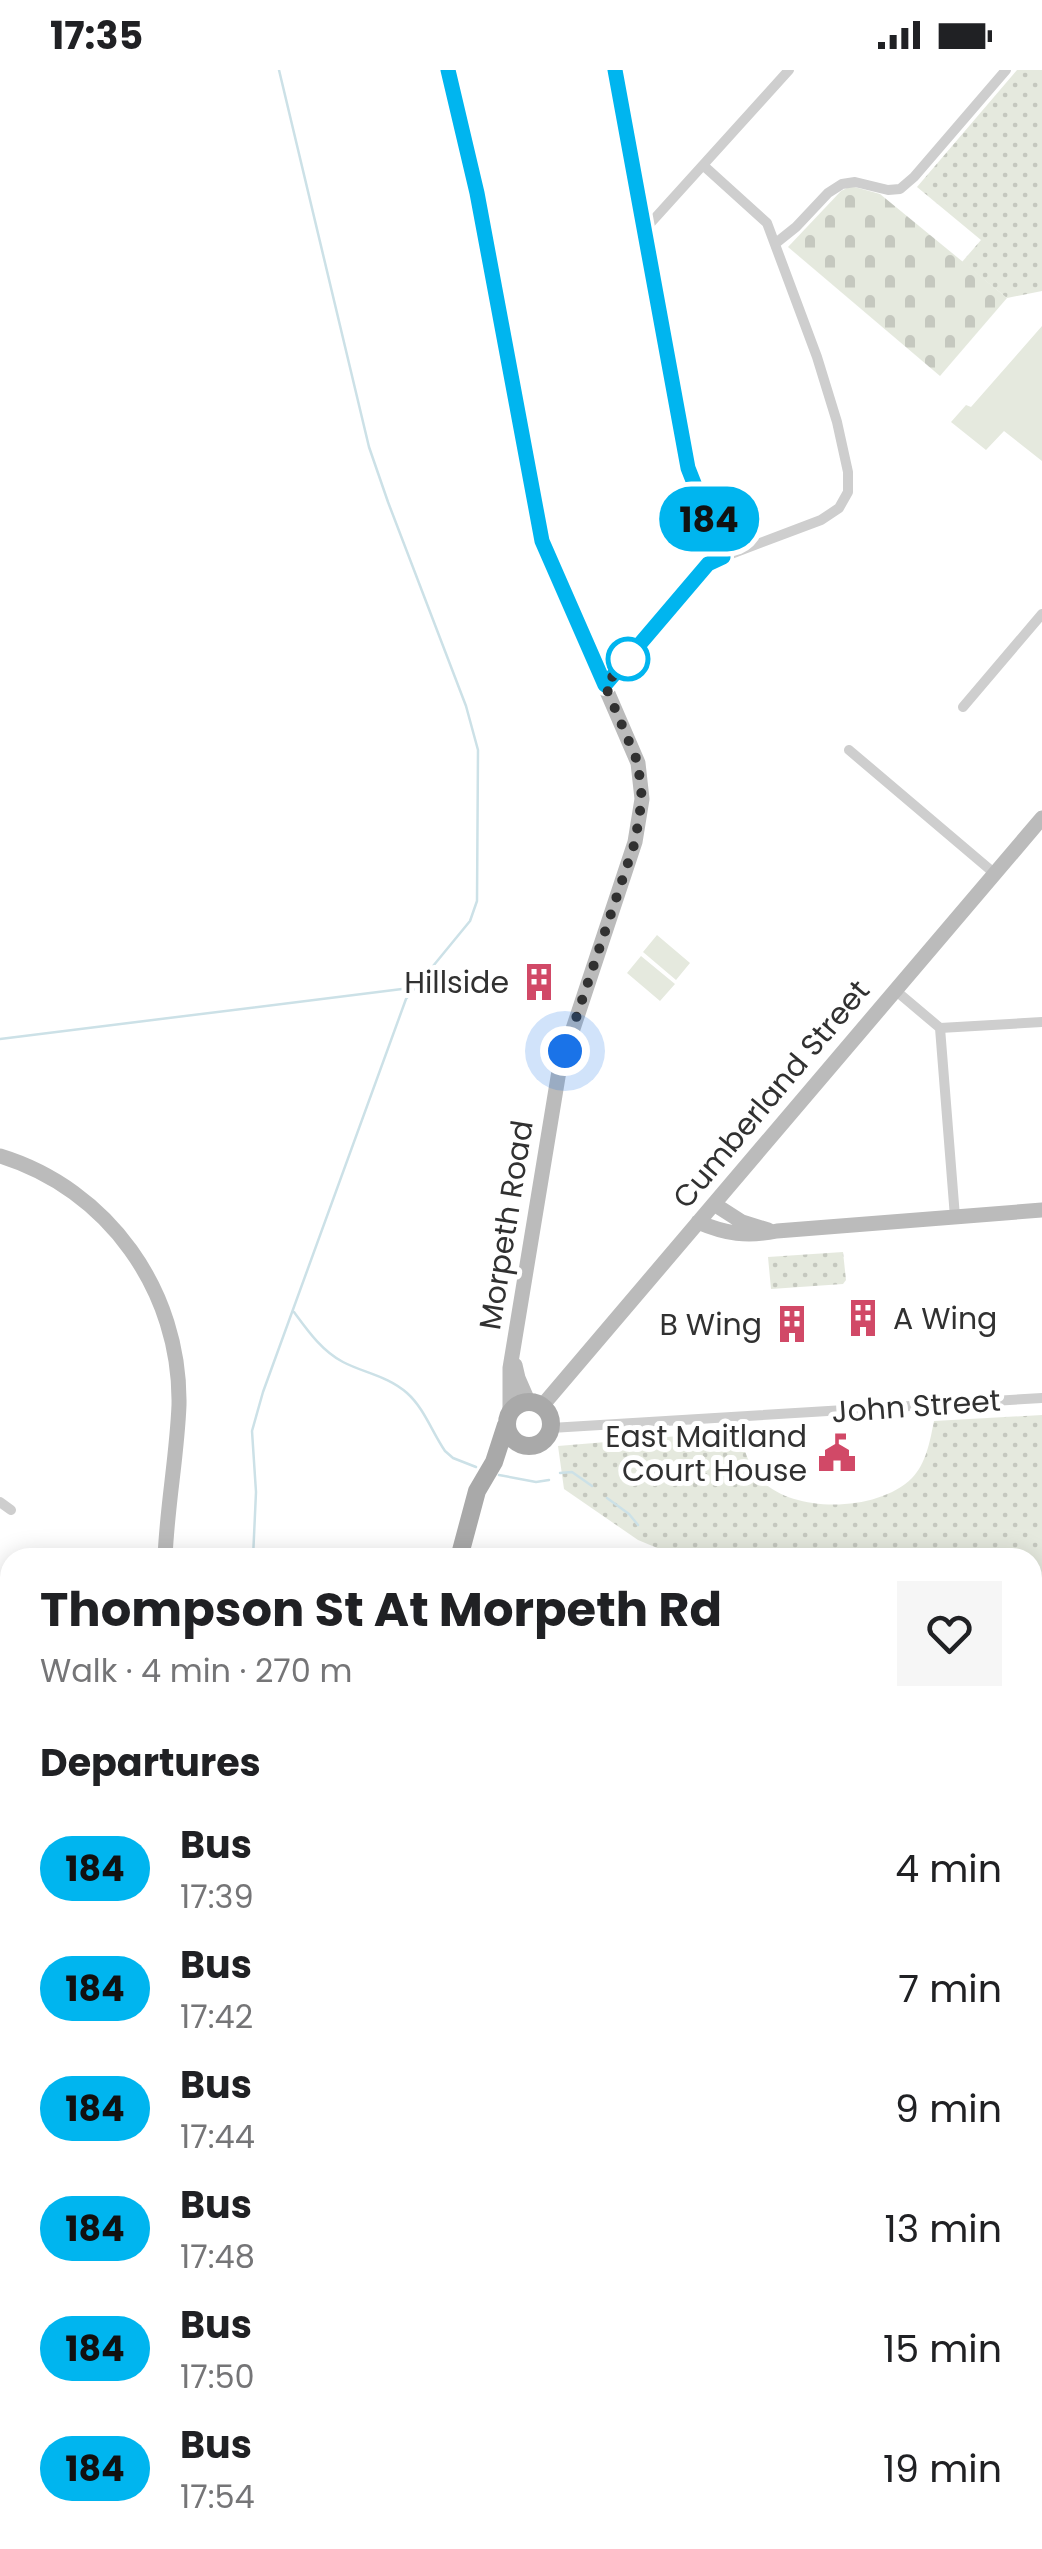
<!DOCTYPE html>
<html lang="en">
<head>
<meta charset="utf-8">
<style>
	:root { --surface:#fff; --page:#f6f6f6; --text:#202124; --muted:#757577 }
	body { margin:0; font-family:Poppins,sans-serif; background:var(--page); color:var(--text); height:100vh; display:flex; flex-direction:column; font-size:38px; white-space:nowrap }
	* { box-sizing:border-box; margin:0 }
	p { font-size:32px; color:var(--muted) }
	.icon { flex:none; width:55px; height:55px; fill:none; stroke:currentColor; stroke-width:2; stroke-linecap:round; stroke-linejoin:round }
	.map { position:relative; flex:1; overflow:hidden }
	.details { position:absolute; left:0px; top:1478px; width:1042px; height:1002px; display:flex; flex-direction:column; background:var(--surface); border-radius:30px 30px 0 0; box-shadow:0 5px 25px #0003 }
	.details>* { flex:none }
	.badge { padding:0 20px; border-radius:32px; font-size:35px; line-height:65px }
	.you { position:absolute; width:50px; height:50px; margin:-25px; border:8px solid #fff; border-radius:50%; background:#1a73e8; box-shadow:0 0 0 15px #1a73e833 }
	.map>.badge { position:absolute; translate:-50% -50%; box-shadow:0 0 0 5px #fff }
	h2 { padding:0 40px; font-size:38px; line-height:90px }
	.round { display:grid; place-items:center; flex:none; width:105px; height:105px; border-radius:0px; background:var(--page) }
	.head { display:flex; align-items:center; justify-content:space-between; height:170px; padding:0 40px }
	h1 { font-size:48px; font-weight:700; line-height:75px }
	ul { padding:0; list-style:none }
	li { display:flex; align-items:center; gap:30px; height:120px; padding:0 40px }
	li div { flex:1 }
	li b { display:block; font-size:38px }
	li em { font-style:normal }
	li .badge { min-width:110px; font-weight:700; text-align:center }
	.status { display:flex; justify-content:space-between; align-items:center; height:70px; padding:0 50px; background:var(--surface); direction:ltr }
	.status svg { height:28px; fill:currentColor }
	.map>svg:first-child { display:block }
</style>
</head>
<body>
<div class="status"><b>17:35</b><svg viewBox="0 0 49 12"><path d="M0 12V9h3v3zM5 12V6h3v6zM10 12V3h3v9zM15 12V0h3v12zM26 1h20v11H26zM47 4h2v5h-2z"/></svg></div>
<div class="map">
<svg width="1042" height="2479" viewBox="0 0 1042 2479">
	<defs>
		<pattern id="cemetery-stones" width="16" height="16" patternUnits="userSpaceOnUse" patternTransform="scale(2.5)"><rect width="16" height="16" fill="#e5e9de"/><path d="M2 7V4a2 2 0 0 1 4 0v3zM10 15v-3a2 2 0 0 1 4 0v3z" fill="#c5c8bf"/></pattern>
		<pattern id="park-dots" width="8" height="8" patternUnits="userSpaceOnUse" patternTransform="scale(2.5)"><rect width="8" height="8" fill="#e5e9de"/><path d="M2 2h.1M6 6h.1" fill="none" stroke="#c5c8bf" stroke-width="1.8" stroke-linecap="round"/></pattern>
	</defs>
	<rect width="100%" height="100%" fill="#fff"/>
	<path fill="#e5e9de" d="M1042,256V391L1004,361L986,380L951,352L966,335L971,337Z
		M657,865L690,893L676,910L643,882Z
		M641,886L675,914L660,931L627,903Z"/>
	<path fill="url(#cemetery-stones)" d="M851,116L880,124L1007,228L940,306L788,177L841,121Z"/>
	<path fill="url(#park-dots)" d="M1017,0H1042V221L1007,228L962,192L981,170L917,117Z
		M843,1182L846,1210L843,1214L771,1219L768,1187Z
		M1042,1345V1523L1033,1524L1032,1488L679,1487L638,1470L564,1419L558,1376L739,1361C744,1378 748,1396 761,1410C794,1444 878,1442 912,1408C926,1394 930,1371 934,1351Z"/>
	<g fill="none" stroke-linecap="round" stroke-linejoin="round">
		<path stroke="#cce1e7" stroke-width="2.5" d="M0,969L410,918
			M294,1242C308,1261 322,1281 343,1292C364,1303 388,1306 407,1323C424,1338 432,1362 445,1381L453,1388L476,1397
			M560,1403L572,1402L592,1416
			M499,1405L536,1412L549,1410
			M607,1428L629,1444L638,1455
			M253,1488L256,1422L252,1361L263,1322L406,929L470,851L477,831L478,680L466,636L388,432L369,377L279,0"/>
		<path stroke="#cecece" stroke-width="10" d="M704,96L767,153L817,287L837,352L848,402V422L839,438L821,450L723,487
			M646,158L789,0
			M776,173L796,157L828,123L842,114L855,112L888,120L900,119L914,107L1006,0
			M605,615L708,495L723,487L689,397L615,0
			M963,637L1042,544
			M849,680L994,803
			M895,920L940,958L1042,952
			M940,958L955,1147
			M551,1358L1042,1328
			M0,1432L11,1440
			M1032,1612L1042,1611
			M0,2066L6,2071L10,2070
			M0,2211L10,2200
			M177,2470L179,2479
			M419,2470L420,2479
			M434,2470L435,2479
			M706,2470L707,2479
			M898,2470V2479
			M942,2470L943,2479
			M351,2479L354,2470"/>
		<path stroke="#bbb" stroke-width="15" d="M448,0L477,123L542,471L638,693L642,729L635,772L559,1001L510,1298V1342
			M0,1086C108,1119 181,1221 179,1335C177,1386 167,1436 165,1488
			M714,1134L742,1152L768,1160
			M698,1152C726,1164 747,1167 777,1161L1042,1140
			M515,1295L518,1308L528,1331
			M542,1336L1042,748
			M1032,1807L1042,1806"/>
		<path stroke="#a9a9a9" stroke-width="18" d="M507 1354a22 22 0 1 1 44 0a22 22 0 1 1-44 0Z
			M459,1488L477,1421L494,1392L506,1355"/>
		<path stroke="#989898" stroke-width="20" d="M1032,2341L1042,2340
			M1032,2357L1042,2356
			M0,2469L10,2463
			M23,2479L41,2470"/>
		<path stroke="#868686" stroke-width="2.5" stroke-dasharray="10 8" stroke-linecap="butt" d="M0,1544L10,1541
			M1032,1557L1042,1556
			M0,1562L10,1560
			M1032,1576H1042"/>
	</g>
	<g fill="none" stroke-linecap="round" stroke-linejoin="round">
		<g stroke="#fff" stroke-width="22">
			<path id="line" d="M448,0L477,123L542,471L605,615L708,494L723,487L688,398L615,0"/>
		</g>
		<use href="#line" stroke="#00b5ef" stroke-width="15"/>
		<path stroke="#313131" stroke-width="10" stroke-dasharray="0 18" d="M565,981L635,772L642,729L638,693L605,615L628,589"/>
	</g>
	<defs>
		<g id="building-bare" transform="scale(3)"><path d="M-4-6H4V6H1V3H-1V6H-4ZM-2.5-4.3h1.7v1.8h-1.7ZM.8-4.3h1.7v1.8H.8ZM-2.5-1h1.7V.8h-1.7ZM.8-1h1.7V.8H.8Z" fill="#d14967" stroke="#fff" stroke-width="2.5" paint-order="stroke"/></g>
		<g id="civic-bare" transform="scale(3)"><path d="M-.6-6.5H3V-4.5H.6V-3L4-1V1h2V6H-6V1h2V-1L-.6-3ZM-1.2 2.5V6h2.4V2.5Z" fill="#d14967" stroke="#fff" stroke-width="2.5" paint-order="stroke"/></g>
	</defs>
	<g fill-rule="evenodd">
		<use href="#building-bare" x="539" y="912"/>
		<use href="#building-bare" x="863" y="1248"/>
		<use href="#building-bare" x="792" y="1254"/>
		<use href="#civic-bare" x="837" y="1383"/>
	</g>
	<circle fill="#fff" stroke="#00b5ef" stroke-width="5" cx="628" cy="589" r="20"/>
	<g text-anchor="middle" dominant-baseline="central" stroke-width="10" stroke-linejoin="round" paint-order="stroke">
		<g font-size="30" fill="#313131" stroke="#fff" text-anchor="end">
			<text x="509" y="912">Hillside</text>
			<text x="893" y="1248" text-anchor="start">A Wing</text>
			<text x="762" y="1254">B Wing</text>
			<text x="807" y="1366">East Maitland<tspan x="807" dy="34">Court House</tspan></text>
		</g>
		<g font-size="30" fill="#313131" stroke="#fff">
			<text transform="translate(771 1024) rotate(-50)">Cumberland Street</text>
			<text transform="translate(506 1155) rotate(-81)">Morpeth Road</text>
			<text transform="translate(916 1336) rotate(-4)">John Street</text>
		</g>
	</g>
</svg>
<div class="you" style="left:565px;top:981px"></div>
<b class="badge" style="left:709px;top:449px;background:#00b5ef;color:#111">184</b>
<section class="details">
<div class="head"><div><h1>Thompson St At Morpeth Rd</h1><p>Walk · 4 min · 270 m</p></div><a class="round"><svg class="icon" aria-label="heart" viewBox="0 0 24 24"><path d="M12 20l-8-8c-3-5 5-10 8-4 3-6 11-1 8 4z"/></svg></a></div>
<h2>Departures</h2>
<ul>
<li><span class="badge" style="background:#00b5ef;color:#111">184</span><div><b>Bus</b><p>17:39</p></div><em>4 min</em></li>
<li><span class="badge" style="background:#00b5ef;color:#111">184</span><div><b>Bus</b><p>17:42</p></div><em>7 min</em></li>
<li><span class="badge" style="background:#00b5ef;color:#111">184</span><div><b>Bus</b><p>17:44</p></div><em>9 min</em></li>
<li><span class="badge" style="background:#00b5ef;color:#111">184</span><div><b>Bus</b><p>17:48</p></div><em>13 min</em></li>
<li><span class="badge" style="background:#00b5ef;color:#111">184</span><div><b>Bus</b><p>17:50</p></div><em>15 min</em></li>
<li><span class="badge" style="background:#00b5ef;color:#111">184</span><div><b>Bus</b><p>17:54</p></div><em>19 min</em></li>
</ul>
</section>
</div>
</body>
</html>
